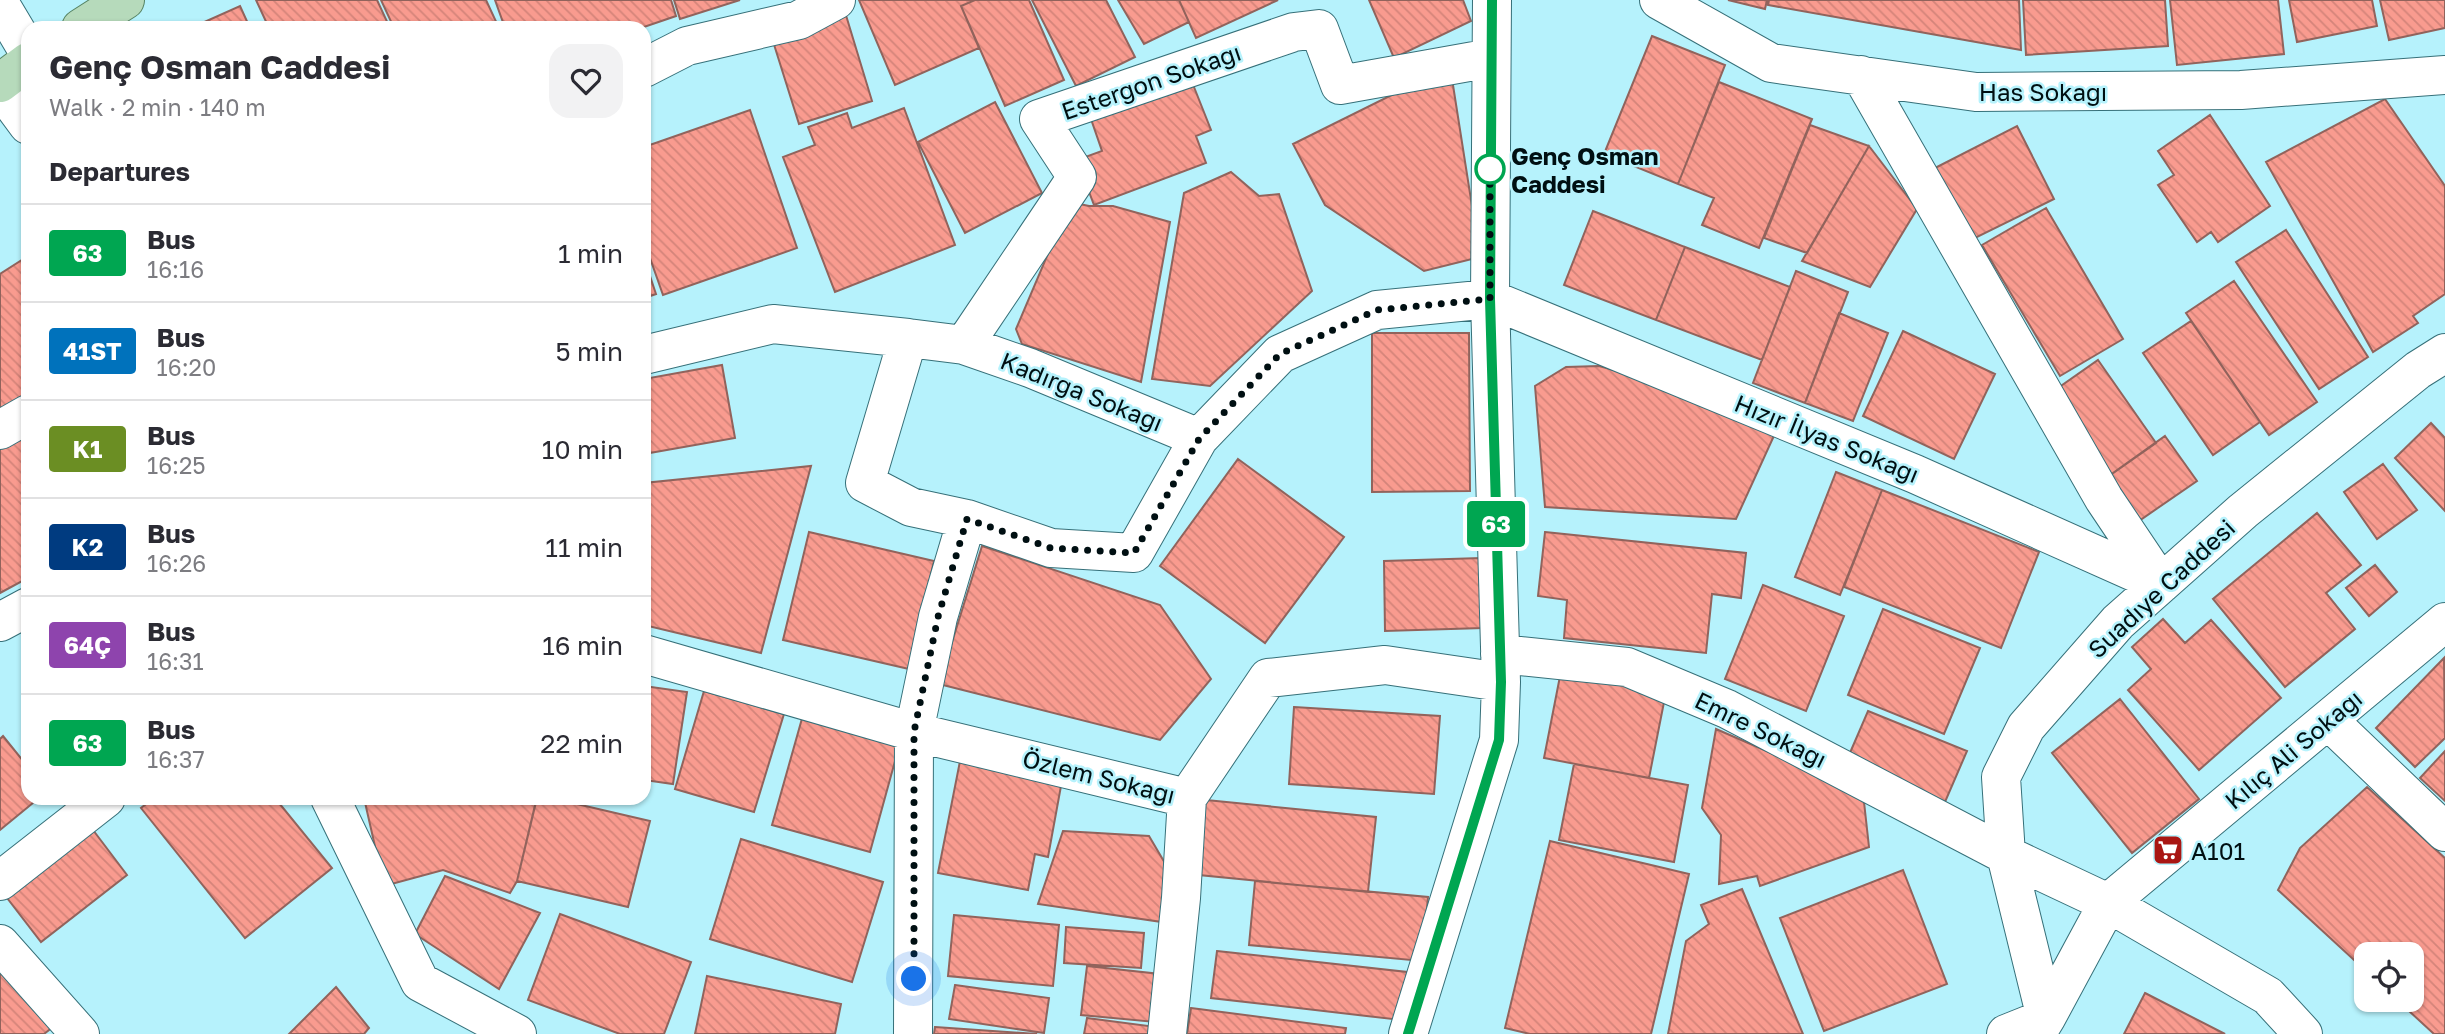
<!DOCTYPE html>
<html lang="en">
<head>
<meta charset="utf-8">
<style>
	:root { --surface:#fff; --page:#f2f2f3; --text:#2b2b33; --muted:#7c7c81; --line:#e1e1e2 }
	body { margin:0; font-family:"Golos Text",sans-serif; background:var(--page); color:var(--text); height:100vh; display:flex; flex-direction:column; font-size:26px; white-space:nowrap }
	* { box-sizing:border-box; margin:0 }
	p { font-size:23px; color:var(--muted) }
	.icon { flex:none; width:38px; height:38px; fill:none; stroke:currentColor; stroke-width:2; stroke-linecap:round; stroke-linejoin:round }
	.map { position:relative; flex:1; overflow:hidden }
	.sheet { position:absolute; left:21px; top:21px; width:630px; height:784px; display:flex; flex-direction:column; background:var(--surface); border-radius:21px; box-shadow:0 2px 5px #0004 }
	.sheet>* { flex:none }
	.badge { padding:0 14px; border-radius:5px; font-size:24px; line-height:46px }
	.buttons { position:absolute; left:2354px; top:942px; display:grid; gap:14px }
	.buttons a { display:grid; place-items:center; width:70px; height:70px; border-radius:14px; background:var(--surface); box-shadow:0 2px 5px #0004; font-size:35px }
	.you { position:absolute; width:35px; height:35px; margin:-18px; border:5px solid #fff; border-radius:50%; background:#1a73e8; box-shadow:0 0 0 10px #1a73e833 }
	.map>.badge { position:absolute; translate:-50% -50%; box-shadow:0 0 0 4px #fff }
	h2 { padding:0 28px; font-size:26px; line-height:63px }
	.round { display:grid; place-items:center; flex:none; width:74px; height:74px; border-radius:21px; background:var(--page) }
	.head { display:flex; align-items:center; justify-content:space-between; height:119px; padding:0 28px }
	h1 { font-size:33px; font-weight:700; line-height:52px }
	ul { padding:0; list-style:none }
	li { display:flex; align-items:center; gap:21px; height:98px; padding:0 28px; border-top:2px solid var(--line) }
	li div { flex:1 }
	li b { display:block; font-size:26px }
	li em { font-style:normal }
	li .badge { min-width:77px; font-weight:700; text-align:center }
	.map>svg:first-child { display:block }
</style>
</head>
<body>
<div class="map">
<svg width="2445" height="1034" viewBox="0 0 2445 1034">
	<defs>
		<pattern id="building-back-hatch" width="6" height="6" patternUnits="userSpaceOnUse" patternTransform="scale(1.75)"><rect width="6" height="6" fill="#f99b8f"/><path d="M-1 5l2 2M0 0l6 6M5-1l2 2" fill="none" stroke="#d4847a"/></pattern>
	</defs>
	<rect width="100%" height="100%" fill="#b6f2fc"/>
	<path fill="url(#building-back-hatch)" stroke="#91635c" stroke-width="2" d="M256,0H377L390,28H269Z
		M381,0H486L499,28H394Z
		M495,0H671L676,16L641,28H505Z
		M674,0H740L680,19Z
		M859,0H975L961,6L979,48L895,85Z
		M975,0H1029L1064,80L1005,106L961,6Z
		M1032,0H1106L1135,57L1076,86Z
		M1118,0H1179L1189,22L1144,44Z
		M1179,0H1278L1196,38Z
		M1369,0H1463L1471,21L1394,58Z
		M1728,0H1767L1765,9Z
		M1769,0H2019L2021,50L1768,5Z
		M2023,0H2165L2168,46L2026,55Z
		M2170,0H2278L2284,54L2177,65Z
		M2289,0H2372L2377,26L2297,42Z
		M2380,0H2445V28L2389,40Z
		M240,6L250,28H191Z
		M845,12L872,101L799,124L771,35Z
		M1652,36L1725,65L1678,184L1604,154Z
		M1450,66L1480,257L1424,271L1325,205L1293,144Z
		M1192,82L1211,130L1196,136L1206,163L1094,205L1077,160L1102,151L1091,119Z
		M1719,82L1812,119L1759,248L1702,225L1714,198L1678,184Z
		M2385,99L2445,186V294L2413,316L2418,323L2373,352L2266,162Z
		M995,102L1042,193L965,233L918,142Z
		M904,108L955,245L835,292L783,157L815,145L808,127L847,113L852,128Z
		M750,110L797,248L663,295L644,241V147Z
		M2210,115L2270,206L2218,242L2211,232L2197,242L2158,185L2174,175L2158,151Z
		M1810,125L1869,146L1807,253L1764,238Z
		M2017,126L2054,199L1971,240L1935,168Z
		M1869,146L1917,209L1870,287L1802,261Z
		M1231,172L1259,196L1279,194L1312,291L1210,386L1152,379L1184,193Z
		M1070,202L1089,206H1113L1170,222L1141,382L1022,344L1016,329Z
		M2046,208L2123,339L2060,376L1982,245Z
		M1593,211L1685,247L1656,320L1564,285Z
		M2286,230L2368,357L2319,389L2236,262Z
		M1685,247L1790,287L1762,360L1656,320Z
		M28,256V405L0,423V274Z
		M644,258L656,294L644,298Z
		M1796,271L1848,292L1805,403L1753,383Z
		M2234,281L2317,402L2269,435L2186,313Z
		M1839,313L1888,333L1853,421L1805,403Z
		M2191,321L2260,422L2213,455L2143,353Z
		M1903,331L1995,374L1954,459L1863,416Z
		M1372,333H1469L1470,491L1372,492Z
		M2098,360L2156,443L2106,478L2048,395Z
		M722,365L735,438L644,454V379Z
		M1599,366L1720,399L1778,427L1736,519L1545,507L1535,386L1566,367Z
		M28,421V578L0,593V437Z
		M2431,423L2445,438V511L2395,458Z
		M2165,436L2197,481L2136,523L2106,478Z
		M1238,459L1344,537L1265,643L1160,566Z
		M2383,464L2417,510L2377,539L2344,492Z
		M811,466L761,653L644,625V483Z
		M1836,472L1882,490L1840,595L1795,577Z
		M1882,490L2039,552L2001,648L1844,587Z
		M2317,513L2361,565L2326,593L2355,629L2285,687L2213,599Z
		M809,532L934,561L909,669L783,640Z
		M1545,532L1746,553L1741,598L1712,594L1706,653L1564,638L1567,600L1538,596Z
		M982,546L1160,605L1211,679L1160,740L939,684Z
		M1481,558L1483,628L1385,631L1384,561Z
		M2375,565L2397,592L2369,616L2346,588Z
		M1763,585L1844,616L1806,711L1725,679Z
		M1883,609L1980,648L1944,734L1848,695Z
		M2163,619L2185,643L2211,620L2281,698L2199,770L2128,690L2151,669L2132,647Z
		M2444,658L2445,738L2415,767L2376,728Z
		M1562,666L1667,687L1649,778L1544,758Z
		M644,686L687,692L673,784L644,780Z
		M704,691L784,714L754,812L675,789Z
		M2120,699L2199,799L2132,853L2052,753Z
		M1294,707L1440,716L1434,794L1289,784Z
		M1868,711L1967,751L1945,802L1846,762Z
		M803,715L900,743L870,852L772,825Z
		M1716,729L1863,793L1869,847L1760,886L1757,876L1719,884L1721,835L1702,808Z
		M3,736L28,767V798H39L0,830V739Z
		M2445,751V801L2420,778Z
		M961,756L1063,775L1048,857L1035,854L1028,890L938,873Z
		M1574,764L1688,785L1674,862L1559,840Z
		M2367,787L2445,858V1034H2434L2396,999H2412V954H2366V971L2278,890L2300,848Z
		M154,798H275L332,868L245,938L141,808Z
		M364,798H522L536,801L517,881L510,893L443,870L384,886Z
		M537,798H551L650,821L628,907L517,881Z
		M1196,799L1376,817L1368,892L1189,874Z
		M90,826L127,875L41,942L4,894Z
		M1063,831L1149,836L1169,870L1162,922L1038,904Z
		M741,839L883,882L852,982L710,939Z
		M1550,841L1689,874L1651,1034H1530L1505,1028Z
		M1903,870L1947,984L1824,1031L1780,918Z
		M445,876L540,913L499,989L415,934Z
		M1255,881L1428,897L1422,961L1249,945Z
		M1742,889L1803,1034H1668L1686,941L1709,924L1701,905Z
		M560,914L691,962L664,1034H620L528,1000Z
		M954,915L1059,925L1053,986L948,976Z
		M1066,927L1144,933L1141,968L1064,963Z
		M1217,951L1407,972L1401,1020L1211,998Z
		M0,959L54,1026L44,1034H0Z
		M1087,966L1160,974L1155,1022L1081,1015Z
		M707,976L841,1004L835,1034H695Z
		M955,985L1049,998L1044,1033L949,1019Z
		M336,987L369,1028L364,1034H289Z
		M2145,993L2225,1034H2124Z
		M1191,1008L1346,1028L1345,1034H1187Z
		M1087,1018L1164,1028L1163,1034H1084Z
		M935,1027L1037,1034H934Z"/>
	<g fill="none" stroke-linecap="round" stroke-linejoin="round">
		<g stroke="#367079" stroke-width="40">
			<path id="minor" d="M1659,0L1771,63L1976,92L2241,90L2445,75
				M0,4L28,51
				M644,68L687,46L799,20L836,0
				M1861,75L2104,499L2161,584
				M0,87L28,125
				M964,345L1077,177L1039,119L1294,32L1319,29L1340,85L1491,58
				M644,355L773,324L908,338
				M0,430L28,414
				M1199,438L1030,368L964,345L908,338L865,483L911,507L967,519L1051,548L1134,553L1199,438L1280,354L1377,310L1490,299L1915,474L2161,584
				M0,622L28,607
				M644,654L914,732L1187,798L1268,678L1385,665L1501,682
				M1500,654L1627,667L1727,709L2006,855L2108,903L2268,996L2303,1034
				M2328,720L2445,832
				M330,798L420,982L517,1034
				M0,881L106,798
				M0,944L80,1034
				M913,1034L914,732L938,617L967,519
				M1167,1034L1181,898L1187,798
				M1408,1034L1499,740L1501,682L1490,299L1492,0
				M2006,1034L2046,1018L2108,903L2445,622
				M2036,1034L2046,1018L2006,855L2001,777L2026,727L2118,622L2243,511L2418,370L2445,353"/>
		</g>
		<g stroke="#568363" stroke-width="40">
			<path id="major" d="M81,28L125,0
				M0,83L28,62"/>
		</g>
		<use href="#minor" stroke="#fff" stroke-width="38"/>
		<use href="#major" stroke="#b6dabb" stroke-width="38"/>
	</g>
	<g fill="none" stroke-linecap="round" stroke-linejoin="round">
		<g stroke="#fff" stroke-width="16">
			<path id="line" d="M1408,1034L1499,740L1501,682L1490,299L1492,0"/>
		</g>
		<use href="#line" stroke="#00a651" stroke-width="10"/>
		<path stroke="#000f12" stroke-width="7" stroke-dasharray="0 12.6" d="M914,979V732L938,617L967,519L1051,548L1134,553L1199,439L1280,354L1377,310L1490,299V165V169"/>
	</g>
	<defs>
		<g id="supermarket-square" transform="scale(1.575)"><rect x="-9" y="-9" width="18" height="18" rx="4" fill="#a91613" stroke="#b6f2fc"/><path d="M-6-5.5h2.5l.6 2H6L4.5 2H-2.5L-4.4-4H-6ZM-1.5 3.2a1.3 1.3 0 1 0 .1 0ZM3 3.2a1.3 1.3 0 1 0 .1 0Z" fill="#fff"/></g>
	</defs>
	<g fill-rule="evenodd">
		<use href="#supermarket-square" x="2168" y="850"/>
	</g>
	<circle fill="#fff" stroke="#00a651" stroke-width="3.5" cx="1490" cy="169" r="14"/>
	<g text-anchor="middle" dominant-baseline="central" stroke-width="5" stroke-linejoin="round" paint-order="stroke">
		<g font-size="24" fill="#000f12" stroke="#b6f2fc">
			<text transform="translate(1151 81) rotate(-19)">Estergon Sokağı</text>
			<text x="2043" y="91">Has Sokağı</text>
			<text transform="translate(1082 391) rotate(22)">Kadırga Sokağı</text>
			<text transform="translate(1827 438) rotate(22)">Hızır İlyas Sokağı</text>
			<text transform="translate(2161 588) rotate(-43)">Suadıye Caddesi</text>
			<text transform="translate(1761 729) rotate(26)">Emre Sokağı</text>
			<text transform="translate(2293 749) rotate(-40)">Kılıç Ali Sokağı</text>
			<text transform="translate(1099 776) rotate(14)">Özlem Sokağı</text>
		</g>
		<g font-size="24" font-weight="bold" fill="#000f12" stroke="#b6f2fc" text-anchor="start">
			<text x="1511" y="155">Genç Osman<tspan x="1511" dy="28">Caddesi</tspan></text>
		</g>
		<g font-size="24" fill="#000f12" stroke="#b6f2fc" text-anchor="start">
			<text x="2191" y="850">A101</text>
		</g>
	</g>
</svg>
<div class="buttons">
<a><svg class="icon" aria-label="locate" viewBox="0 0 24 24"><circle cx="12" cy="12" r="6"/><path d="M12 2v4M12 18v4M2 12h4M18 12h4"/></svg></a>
</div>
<div class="you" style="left:914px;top:979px"></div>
<b class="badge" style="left:1496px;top:524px;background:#00a651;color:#fff">63</b>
<section class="sheet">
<div class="head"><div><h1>Genç Osman Caddesi</h1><p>Walk · 2 min · 140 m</p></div><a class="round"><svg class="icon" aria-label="heart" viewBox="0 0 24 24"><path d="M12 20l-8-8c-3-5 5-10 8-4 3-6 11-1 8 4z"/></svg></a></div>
<h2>Departures</h2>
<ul>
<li><span class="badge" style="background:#00a651;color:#fff">63</span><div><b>Bus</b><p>16:16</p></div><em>1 min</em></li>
<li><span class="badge" style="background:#0072bc;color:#fff">41ST</span><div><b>Bus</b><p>16:20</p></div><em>5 min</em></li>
<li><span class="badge" style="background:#6b8e23;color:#fff">K1</span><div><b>Bus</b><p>16:25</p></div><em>10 min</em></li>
<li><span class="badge" style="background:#003b80;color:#fff">K2</span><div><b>Bus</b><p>16:26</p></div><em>11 min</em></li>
<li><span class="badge" style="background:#8e44ad;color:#fff">64Ç</span><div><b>Bus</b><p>16:31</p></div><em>16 min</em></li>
<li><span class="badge" style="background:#00a651;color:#fff">63</span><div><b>Bus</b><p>16:37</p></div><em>22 min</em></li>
</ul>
</section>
</div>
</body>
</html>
